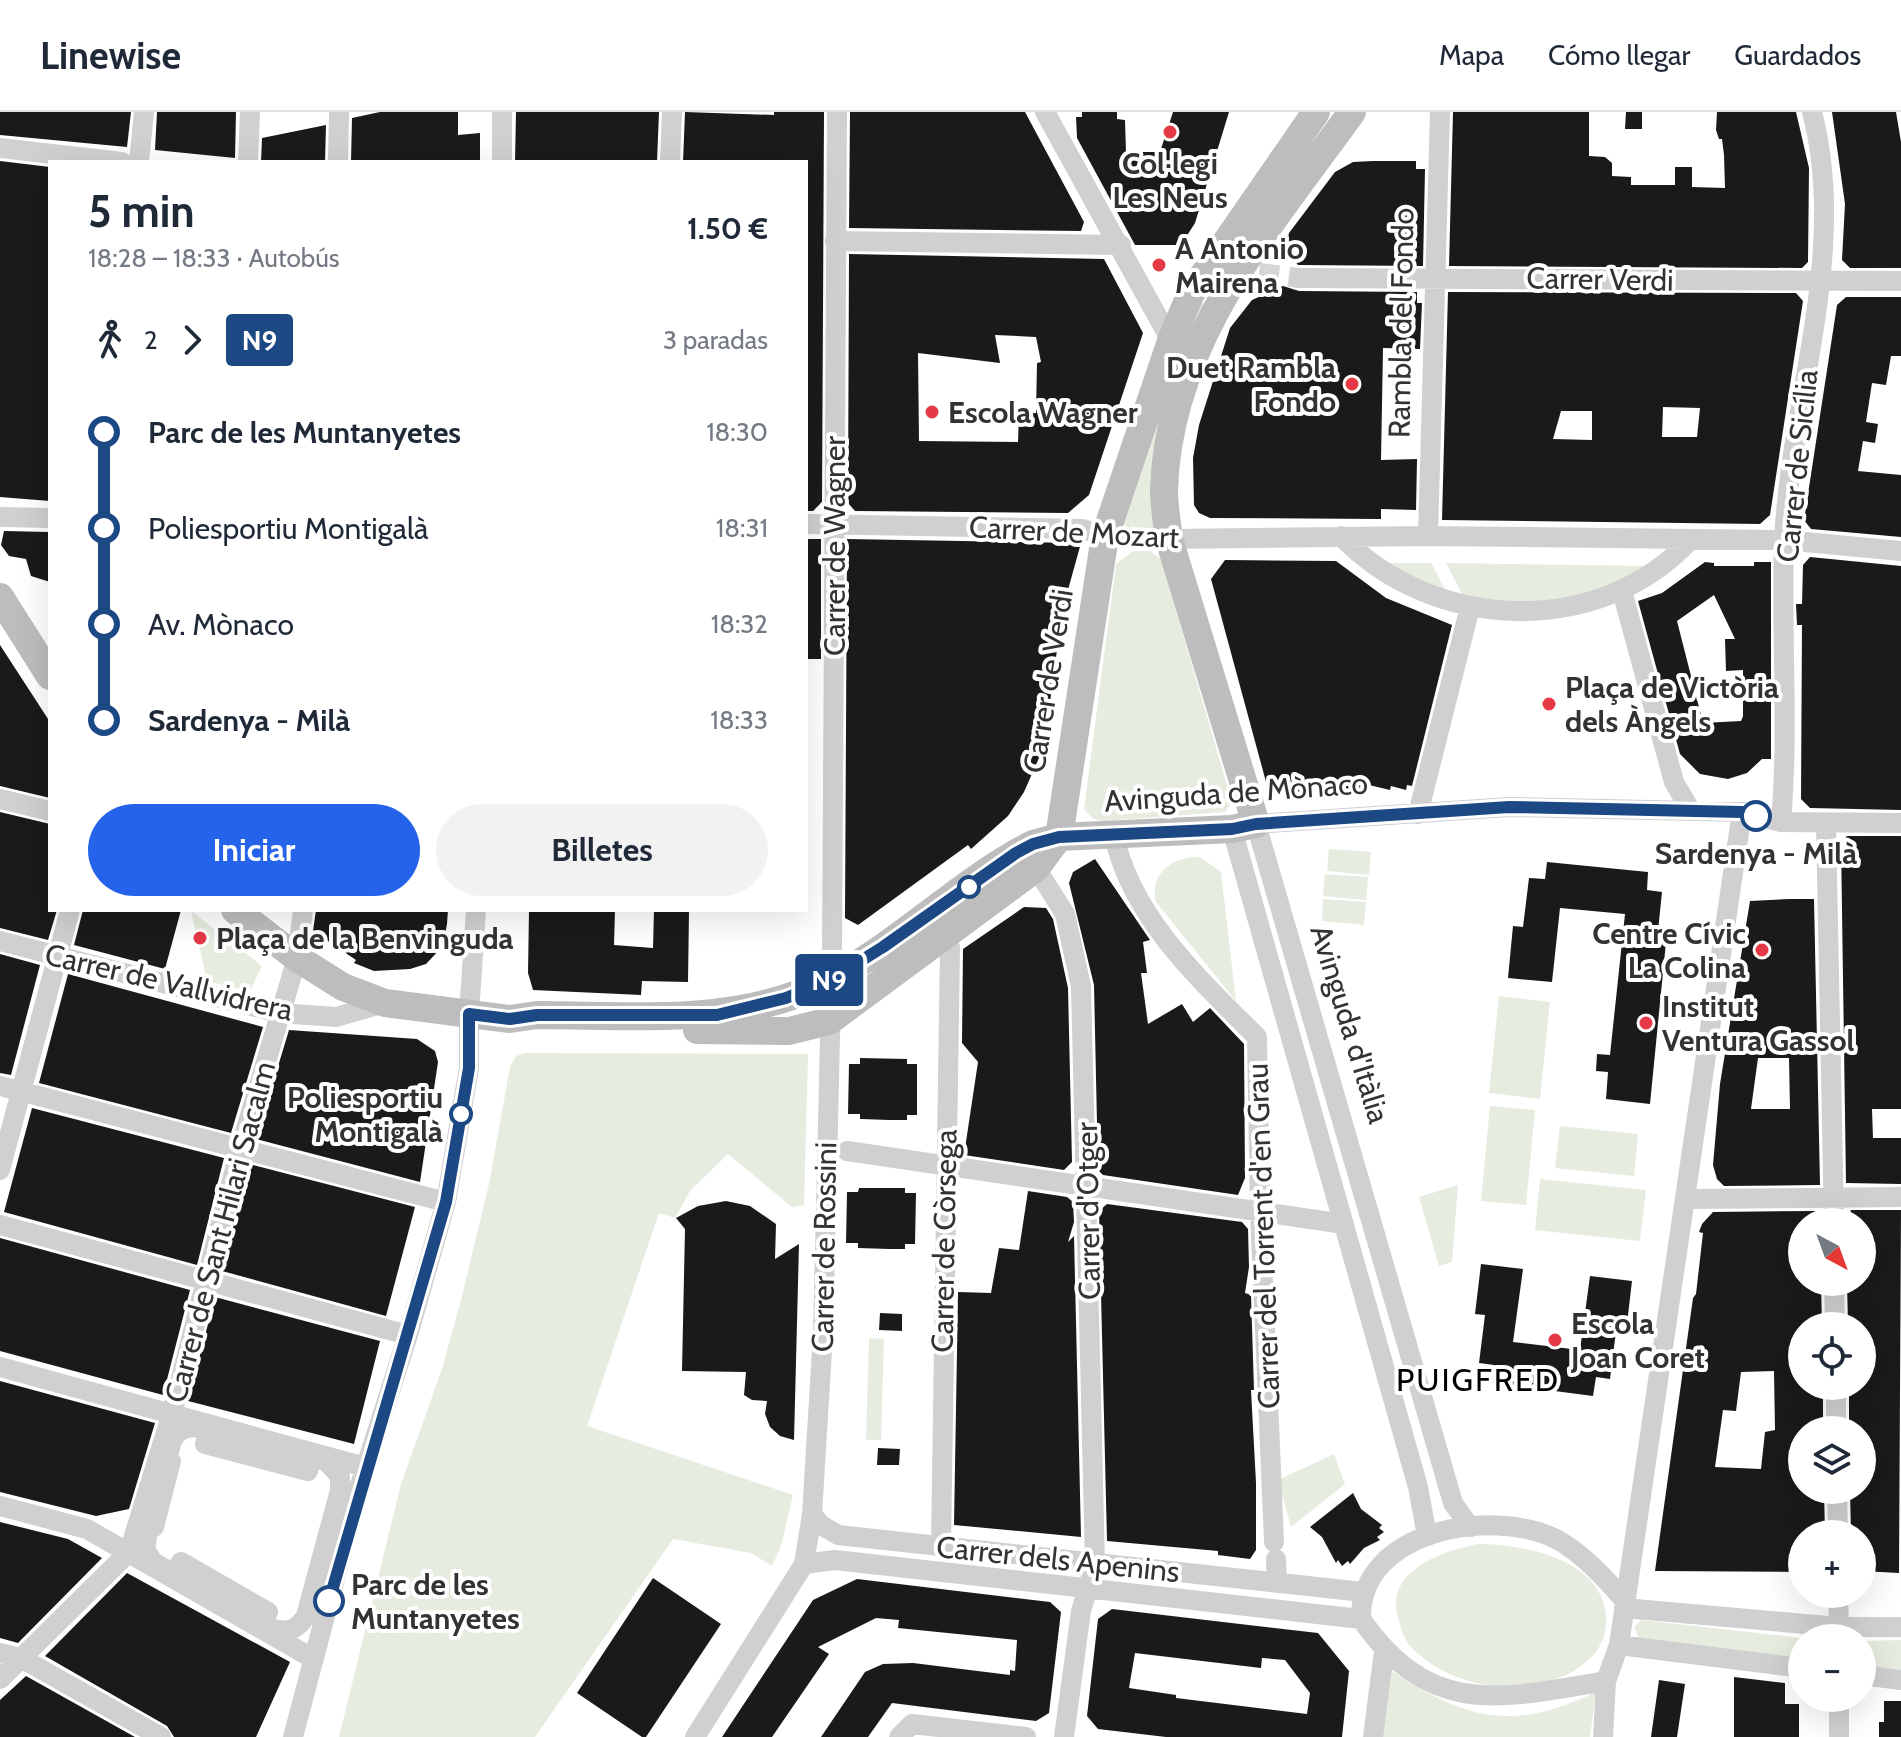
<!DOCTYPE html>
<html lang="es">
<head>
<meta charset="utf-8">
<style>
	:root { --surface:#fff; --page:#f2f2f3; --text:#1f2937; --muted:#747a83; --line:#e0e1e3; --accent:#2563eb }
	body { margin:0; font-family:Cabin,sans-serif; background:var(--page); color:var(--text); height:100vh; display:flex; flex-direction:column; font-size:30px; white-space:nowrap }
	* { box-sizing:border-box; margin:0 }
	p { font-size:26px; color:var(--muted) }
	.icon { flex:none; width:44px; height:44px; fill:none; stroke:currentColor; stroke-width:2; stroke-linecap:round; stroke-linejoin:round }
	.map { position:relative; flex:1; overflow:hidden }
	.details { position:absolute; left:48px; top:48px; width:760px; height:752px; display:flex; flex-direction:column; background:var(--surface); border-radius:0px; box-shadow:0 8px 32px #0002 }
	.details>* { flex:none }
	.badge { padding:0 16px; border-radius:6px; font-size:28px; line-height:52px }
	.needle { width:52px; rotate:139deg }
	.controls { position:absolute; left:1788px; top:1096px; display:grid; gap:16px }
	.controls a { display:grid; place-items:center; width:88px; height:88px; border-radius:50%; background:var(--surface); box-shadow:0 8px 32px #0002; font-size:40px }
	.map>.badge { position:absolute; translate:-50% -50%; box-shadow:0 0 0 4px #fff }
	.legs { display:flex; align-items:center; gap:12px; height:88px; padding:0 40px; font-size:26px }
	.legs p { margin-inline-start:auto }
	.head { display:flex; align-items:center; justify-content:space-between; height:136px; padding:0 40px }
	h1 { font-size:44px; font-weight:700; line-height:60px }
	.primary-button { display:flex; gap:16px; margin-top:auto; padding:16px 40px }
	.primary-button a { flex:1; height:92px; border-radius:48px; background:var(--accent); color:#fff; font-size:32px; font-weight:700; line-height:92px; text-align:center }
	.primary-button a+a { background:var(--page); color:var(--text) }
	ul { padding:0 40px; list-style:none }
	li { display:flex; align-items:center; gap:28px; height:96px; font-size:30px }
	li i { display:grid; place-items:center; width:12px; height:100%; margin:0 10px; background:currentColor }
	li i::after { content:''; width:20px; height:20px; margin:-10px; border:6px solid; border-radius:50%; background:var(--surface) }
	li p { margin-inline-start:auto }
	li:first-child i { background:linear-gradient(#0000 50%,currentColor 0) }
	li:last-child i { background:linear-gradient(currentColor 50%,#0000 0) }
	header { display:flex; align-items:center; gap:48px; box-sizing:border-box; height:112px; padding:0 40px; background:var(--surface); border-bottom:2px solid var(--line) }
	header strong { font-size:38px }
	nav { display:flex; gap:44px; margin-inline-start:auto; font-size:28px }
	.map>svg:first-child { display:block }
</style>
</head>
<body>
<header>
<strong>Linewise</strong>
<nav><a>Mapa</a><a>Cómo llegar</a><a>Guardados</a></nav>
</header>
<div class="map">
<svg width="1901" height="1625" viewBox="0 0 1901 1625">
	<rect width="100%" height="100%" fill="#fff"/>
	<path fill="#e6ecdf" d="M1198,189L1206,192L1157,419L1130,420L1123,411Z
		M1133,439H1150L1161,447L1232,690L1225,700L1102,709L1092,706L1084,697L1116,452Z
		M1380,451H1431L1447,481Z
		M1446,451L1654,454L1643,462L1559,490L1465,488Z
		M1329,737L1371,740L1369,763L1327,759Z
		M1200,745L1221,760L1236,889L1156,790C1149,760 1174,744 1200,745Z
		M1325,762L1368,765L1366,788L1323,784Z
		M1323,787L1366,790L1364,813L1322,809Z
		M191,799L262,854L250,879L207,869Z
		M1499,884L1550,890L1540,987L1489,981Z
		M525,941L808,942L804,1093L792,1095L728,1042L690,1079L675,1106L659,1101L587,1314L793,1383L781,1434L772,1454L751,1441L673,1427L535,1625H339L401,1372L442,1257L461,1188L489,1072L510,955L516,944Z
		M1490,994L1535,998L1526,1093L1481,1089Z
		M1560,1014L1638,1022L1634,1064L1555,1056Z
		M1540,1067L1646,1078L1640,1129L1535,1118Z
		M1458,1073L1452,1150L1439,1154L1419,1085Z
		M869,1226L884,1227L881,1328H866Z
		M1334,1342L1345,1372L1291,1415L1278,1368Z
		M1479,1432C1523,1432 1601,1447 1606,1503C1608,1525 1598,1542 1581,1554C1533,1589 1452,1578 1412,1536C1405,1529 1401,1517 1399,1509C1382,1459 1442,1439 1479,1432Z
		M1641,1508L1802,1526V1547L1639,1527L1634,1515Z
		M1901,1528V1558L1862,1554V1529Z
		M1389,1557C1464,1607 1511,1621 1596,1580L1590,1625H1382Z"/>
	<path fill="#1a1a1a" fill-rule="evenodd" d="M0,0H131L127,35L0,23Z
		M157,0H236L235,46L155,38Z
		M380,0H458V23L480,21V50H351L352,6Z
		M516,0H659L657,50H515Z
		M685,0L774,3V0H824L822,390L813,399H806V50H683Z
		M850,0H1025L1084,110L1081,119L849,116Z
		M1082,0H1117V7L1125,8L1126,40H1160L1173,0H1229L1195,111L1181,133H1135L1077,26L1076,5H1082Z
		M1453,0H1589V44L1605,45L1612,51V64L1631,65V73H1675V55H1692V75L1725,76L1724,43L1722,27H1719L1716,18L1717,0H1796L1809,56L1808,150L1802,156L1449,154Z
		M1626,0H1642V17H1625Z
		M1832,0H1896L1901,30V156H1850L1842,148L1845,92Z
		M326,13L325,50H261L262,26Z
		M0,49L50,55V389L0,385Z
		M1373,49H1416V57H1425L1423,154L1298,153L1285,137L1289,121L1335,60L1353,50Z
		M849,142L1104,147L1143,221L1089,383L1068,401L855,399L848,391ZM995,223L1036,225L1041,250L1037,251L1036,301H1019L1018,330L919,329L918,241L1000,251Z
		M1283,174L1299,179L1417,180V191H1422L1420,237L1383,236L1381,348L1417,347L1416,398L1381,397V407L1210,406L1199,401L1194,393L1193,346L1199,313L1230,216L1252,188Z
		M1448,180L1796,181L1803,189L1770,403L1760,412L1442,408ZM1663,295L1700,296L1697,325H1662ZM1561,299H1592V328L1553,327Z
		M1846,185H1901V244H1891L1886,273L1872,271L1866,310L1878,312L1875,331L1863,329L1858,359L1901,363V425L1811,417L1804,408L1837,193Z
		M4,419L50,420V470L31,464L26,447L9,444L1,433Z
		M806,427H821V547H806Z
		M847,427L1081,431L1066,485L1064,515H1060L1049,598H1054L1049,623L1024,680L1008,704L971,737L968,733L858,813L845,806Z
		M1810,445L1901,454V698L1810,696L1801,687L1802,513H1797L1796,492H1802L1803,453Z
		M1225,448L1336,449L1386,486L1452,513L1412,674L1407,673L1406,678L1391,674L1390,678L1369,673L1368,677L1323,678L1320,682L1292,679L1290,684L1269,681L1211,467Z
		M1705,450L1714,451V454H1754V450H1771V647H1762L1747,661L1728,667L1700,662L1680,642L1638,489L1662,481ZM1714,483L1735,527H1725L1726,559L1743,558V604L1741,609L1703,611L1677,509Z
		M0,533L50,610V686L0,674Z
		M0,700L50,712V798H57L48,828L0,816Z
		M1847,724H1901V997H1872L1873,1026H1901V1072L1846,1071L1841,730Z
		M1095,747L1150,828L1143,830L1147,861H1141L1148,912L1182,892L1193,910L1210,896L1244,932L1245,1066L1238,1083L1103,1063L1098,1058L1094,873L1069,771L1073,760Z
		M1547,750L1648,760L1647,778L1662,780L1657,829L1666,830L1650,992L1606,987L1608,960L1596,959L1597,942L1610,943L1625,802L1560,796L1552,870L1508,866L1513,814L1523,815L1529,766L1545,767Z
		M1789,787H1814L1820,1073L1724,1074L1717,1067L1713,1053L1720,972L1750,789ZM1758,946H1789L1790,997H1751Z
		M1024,795L1046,796L1053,807L1068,876L1072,1050L1064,1058L964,1043L978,950L962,931L963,837Z
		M83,798H181L165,857L74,833Z
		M316,798H448L447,812L443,834L426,852L410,857L374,859L354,851L356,848L313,819Z
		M529,798H615L614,833L653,836L654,798H689L688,870L642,869L641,883L533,878L528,861Z
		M0,842L40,853L11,963L0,961Z
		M68,862L263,915L231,1021L39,971Z
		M289,918L417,927L435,939L438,950L420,1070L256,1027Z
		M860,946L907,947V952H917V1003H907V1008H890L860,1007V1002H848L849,952H860Z
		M32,996L224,1046L197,1153L4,1100Z
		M249,1052L415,1095L386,1204L222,1159Z
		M859,1076H905V1081H916L915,1132H905V1137H889L858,1136V1131H846L847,1080H858Z
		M1028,1079L1067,1085L1073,1090L1074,1110L1068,1130L1074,1124L1081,1425L954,1413L958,1180L991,1181L999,1136L1019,1138Z
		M726,1089L750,1094L776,1112L775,1147L799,1132L794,1328L780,1324L770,1315L765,1302L767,1289L752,1288L744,1283L746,1260L682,1259L685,1117L676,1106L698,1094Z
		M1107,1092L1242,1110L1248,1117L1249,1155L1245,1181L1251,1183L1254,1278H1251L1256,1371V1438L1250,1447L1218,1443V1439L1107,1429L1099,1099Z
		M1851,1098H1901L1899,1461L1862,1459V1422H1851L1850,1378H1862V1318H1849V1274H1862V1214H1848L1847,1170H1862V1110H1847Z
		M1815,1099L1821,1110H1802V1170H1821L1822,1214H1802V1274H1823V1318H1802V1378H1824L1825,1422H1802V1460L1655,1459L1693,1186L1696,1182L1703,1121L1699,1120L1702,1112L1713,1100ZM1774,1259L1775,1318L1765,1320L1761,1357L1715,1355L1723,1298L1736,1299L1741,1260Z
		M0,1126L190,1178L163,1283L0,1239Z
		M1481,1152L1523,1157L1513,1230L1580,1238L1590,1164L1632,1169L1626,1220L1616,1219L1610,1267L1596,1265L1593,1284L1492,1271L1494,1253L1479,1251L1485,1203L1475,1202Z
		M215,1185L380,1229L354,1332L188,1289Z
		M880,1201L902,1202V1219L879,1218Z
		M0,1269L155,1311L129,1397L96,1404L0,1380Z
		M878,1336L900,1337L899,1353H877Z
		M1353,1381L1361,1397L1382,1413L1379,1416L1384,1420L1377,1425L1380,1428L1364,1436L1350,1452L1348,1449L1342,1454L1338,1448L1336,1451L1322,1425L1310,1415Z
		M0,1410L68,1427L102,1446L18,1531L0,1526Z
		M127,1461L290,1550L256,1625H174L167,1614L45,1544Z
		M653,1466L721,1512L646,1625H642L577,1581Z
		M857,1467L1050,1490L1061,1500L1049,1601L1036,1609L892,1591L868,1625H821L865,1560L883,1552L913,1551L1010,1563V1558L1015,1559L1017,1528L898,1516L899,1508L876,1506L818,1535L829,1542L772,1625H722L813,1488Z
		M1112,1497L1318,1521L1349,1559L1342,1625H1166L1098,1617L1087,1604L1098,1507ZM1135,1541L1261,1556L1262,1546L1285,1548L1310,1581L1307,1602L1176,1586V1583L1129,1576Z
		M26,1564L135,1625H0V1588Z
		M1734,1565L1785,1571V1592H1799V1625H1734Z
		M1659,1568L1685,1572L1677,1625H1651Z
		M1884,1589H1901V1625H1879V1610H1884Z"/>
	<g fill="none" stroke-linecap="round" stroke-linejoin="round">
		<path stroke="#d6d6d6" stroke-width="20" stroke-dasharray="20 10" stroke-linecap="butt" d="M1259,161L1299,166"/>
		<path stroke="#d0d0d0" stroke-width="20" d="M1045,0L1171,229
			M0,36L122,50
			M139,50L144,0
			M248,50L250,0
			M338,50L339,0
			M502,50V0
			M670,50L672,0
			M835,129L1121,133
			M1299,166L1901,169
			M2,405L50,406
			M806,412L1083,417L1105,424L1169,427L1428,424L1784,428L1901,439
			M1341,424C1433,520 1600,527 1691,427
			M1428,424L1440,0
			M1622,479L1674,670L1691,699
			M0,687L50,699
			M1418,702L1470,495
			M1781,710C1789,616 1781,523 1784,430C1790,288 1849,141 1812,0
			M1826,712L1834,1110
			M1232,717L1418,1375L1427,1424
			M1114,723C1131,805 1200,868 1257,925L1260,1099L1274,1430
			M1036,756L1065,802L1081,874L1095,1452L1081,1499L1064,1625
			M0,829L279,901L336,905L385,891
			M0,974L446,1090
			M847,1039L1344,1112
			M0,1058L70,798
			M1687,1087L1901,1085
			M0,1113L408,1223
			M1834,1170L1835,1214
			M0,1255L365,1355
			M1836,1274V1318
			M194,1315L209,1319L205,1332L308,1359L311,1346L326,1349L340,1364V1378L306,1504C294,1523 280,1521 261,1512L268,1500L181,1450L174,1462L153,1450L145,1437L149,1413L154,1415L171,1349L167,1348C171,1330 173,1316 194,1315Z
			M1837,1378L1838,1422
			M0,1394L87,1417L312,1546
			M812,1402L821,1413L838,1423L1363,1480
			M1470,1415L1453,1391L1256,712L1509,695L1742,700L1781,710L1901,711
			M941,1434L950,835L943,825
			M1276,1447L1277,1471
			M804,1452L835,1448L1361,1507
			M1838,1482L1839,1515
			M1624,1488C1605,1466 1582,1441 1556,1427C1492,1395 1359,1418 1361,1507C1430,1606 1500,1587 1606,1569L1619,1533L1742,700
			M1624,1496L1839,1515H1901
			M1619,1533L1802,1556
			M0,1541L21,1546L161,1625
			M1862,1563L1901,1568
			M0,1567L129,1440L172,1301L240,1037L297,846L303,798
			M1839,1586V1625
			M293,1625L359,1376L408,1223L446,1090L469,956V902L476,798
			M695,1625L804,1452L812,1402L823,1222L832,842L837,0
			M899,1625L912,1612L1026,1625
			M1373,1625L1384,1539
			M1603,1625L1606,1569"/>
		<path stroke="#bdbdbd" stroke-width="28" d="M0,485L50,564
			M235,798L297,846L343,875L385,891L510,907L537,903C636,903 739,915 830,868C902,830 962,768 1033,732L1059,725L1232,717L1256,712L1169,427C1167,411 1164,394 1164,378C1168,229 1270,114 1352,0
			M697,918L789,919L829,909L1036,756L1059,725L1105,424L1171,229L1191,181L1316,0"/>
	</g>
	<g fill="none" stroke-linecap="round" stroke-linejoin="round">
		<g stroke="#fff" stroke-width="18">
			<path id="line-1" d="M329,1489L446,1090L469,956V902L510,907L537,903H717L786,886L830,868L883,835L1016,741L1033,732L1059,725L1232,717L1256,712L1509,695L1742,700L1756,704"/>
		</g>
		<use href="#line-1" stroke="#1c4883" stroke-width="12"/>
	</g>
	<g fill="#e63946" stroke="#fff" stroke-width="3">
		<circle cx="1170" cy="20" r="8"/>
		<circle cx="1159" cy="153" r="8"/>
		<circle cx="1352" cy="272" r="8"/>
		<circle cx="932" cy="300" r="8"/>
		<circle cx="1549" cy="592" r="8"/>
		<circle cx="200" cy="826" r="8"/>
		<circle cx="1762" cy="838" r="8"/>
		<circle cx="1646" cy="911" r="8"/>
		<circle cx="1555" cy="1228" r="8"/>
	</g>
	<g fill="#fff" stroke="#1c4883" stroke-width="4">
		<circle cx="1756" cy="704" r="14"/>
		<circle cx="969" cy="775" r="10"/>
		<circle cx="461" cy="1002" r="10"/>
		<circle cx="329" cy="1489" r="14"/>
	</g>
	<g text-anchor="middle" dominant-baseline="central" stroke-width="8" stroke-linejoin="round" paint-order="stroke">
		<g font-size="30" font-weight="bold" fill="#333" stroke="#fff" text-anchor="start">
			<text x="1170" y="51" text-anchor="middle">Col·legi<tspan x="1170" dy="34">Les Neus</tspan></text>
			<text x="1175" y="136">A Antonio<tspan x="1175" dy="34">Mairena</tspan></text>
			<text x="1336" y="255" text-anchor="end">Duet Rambla<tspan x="1336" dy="34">Fondo</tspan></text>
			<text x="948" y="300">Escola Wagner</text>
			<text x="1565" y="575">Plaça de Victòria<tspan x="1565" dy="34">dels Àngels</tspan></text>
			<text x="1746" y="821" text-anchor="end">Centre Cívic<tspan x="1746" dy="34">La Colina</tspan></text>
			<text x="216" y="826">Plaça de la Benvinguda</text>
			<text x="1662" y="894">Institut<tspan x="1662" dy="34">Ventura Gassol</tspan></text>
			<text x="1571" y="1211">Escola<tspan x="1571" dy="34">Joan Coret</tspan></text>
		</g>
		<g font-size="30" fill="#333" stroke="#fff">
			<text transform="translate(1600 167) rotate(1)">Carrer Verdi</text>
			<text transform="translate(1401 211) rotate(-89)">Rambla del Fondo</text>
			<text transform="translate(1797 354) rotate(-84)">Carrer de Sicília</text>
			<text transform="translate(1074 420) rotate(3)">Carrer de Mozart</text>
			<text transform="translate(834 434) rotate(-90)">Carrer de Wagner</text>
			<text transform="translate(1048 569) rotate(-81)">Carrer de Verdi</text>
			<text transform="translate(1236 680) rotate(-4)">Avinguda de Mònaco</text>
			<text transform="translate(169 870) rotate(13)">Carrer de Vallvidrera</text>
			<text transform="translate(1350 912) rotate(73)">Avinguda d'Itàlia</text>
			<text transform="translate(1088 1099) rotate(-91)">Carrer d'Otger</text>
			<text transform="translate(220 1120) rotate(-75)">Carrer de Sant Hilari Sacalm</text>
			<text transform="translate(1263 1124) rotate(-92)">Carrer del Torrent d'en Grau</text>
			<text transform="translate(944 1129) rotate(-89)">Carrer de Còrsega</text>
			<text transform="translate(824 1135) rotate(-89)">Carrer de Rossini</text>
			<text transform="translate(1058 1447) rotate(6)">Carrer dels Apenins</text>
		</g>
		<g font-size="30" font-weight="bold" fill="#333" stroke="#fff">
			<text x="1756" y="741">Sardenya - Milà</text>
			<text x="443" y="985" text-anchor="end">Poliesportiu<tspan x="443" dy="34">Montigalà</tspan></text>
			<text x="351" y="1472" text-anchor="start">Parc de les<tspan x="351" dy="34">Muntanyetes</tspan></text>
		</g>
		<g font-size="32" letter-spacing="2" fill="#000" stroke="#fff">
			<text x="1478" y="1267">PUIGFRED</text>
		</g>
	</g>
</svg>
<div class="controls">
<a><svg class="needle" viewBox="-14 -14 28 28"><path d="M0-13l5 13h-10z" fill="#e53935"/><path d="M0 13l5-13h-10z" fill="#747a83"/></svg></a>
<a><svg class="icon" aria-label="locate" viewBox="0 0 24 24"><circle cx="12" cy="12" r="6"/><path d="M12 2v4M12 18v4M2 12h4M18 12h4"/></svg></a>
<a><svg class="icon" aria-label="layers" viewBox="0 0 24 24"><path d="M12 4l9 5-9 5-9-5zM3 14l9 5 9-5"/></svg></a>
<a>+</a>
<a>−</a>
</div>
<b class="badge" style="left:829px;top:868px;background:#1c4883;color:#fff">N9</b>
<section class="details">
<div class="head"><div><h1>5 min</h1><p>18:28 – 18:33 · Autobús</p></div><b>1.50 €</b></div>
<div class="legs"><svg class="icon" aria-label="walk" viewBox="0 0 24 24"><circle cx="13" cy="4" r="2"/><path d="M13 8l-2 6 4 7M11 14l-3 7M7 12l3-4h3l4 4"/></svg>2<svg class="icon" aria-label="forward" viewBox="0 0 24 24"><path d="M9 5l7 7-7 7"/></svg><b class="badge" style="background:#1c4883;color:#fff">N9</b><p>3 paradas</p></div>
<ul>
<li><i style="color:#1c4883"></i><b>Parc de les Muntanyetes</b><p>18:30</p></li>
<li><i style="color:#1c4883"></i><span>Poliesportiu Montigalà</span><p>18:31</p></li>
<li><i style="color:#1c4883"></i><span>Av. Mònaco</span><p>18:32</p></li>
<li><i style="color:#1c4883"></i><b>Sardenya - Milà</b><p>18:33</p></li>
</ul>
<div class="primary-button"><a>Iniciar</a><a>Billetes</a></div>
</section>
</div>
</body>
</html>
